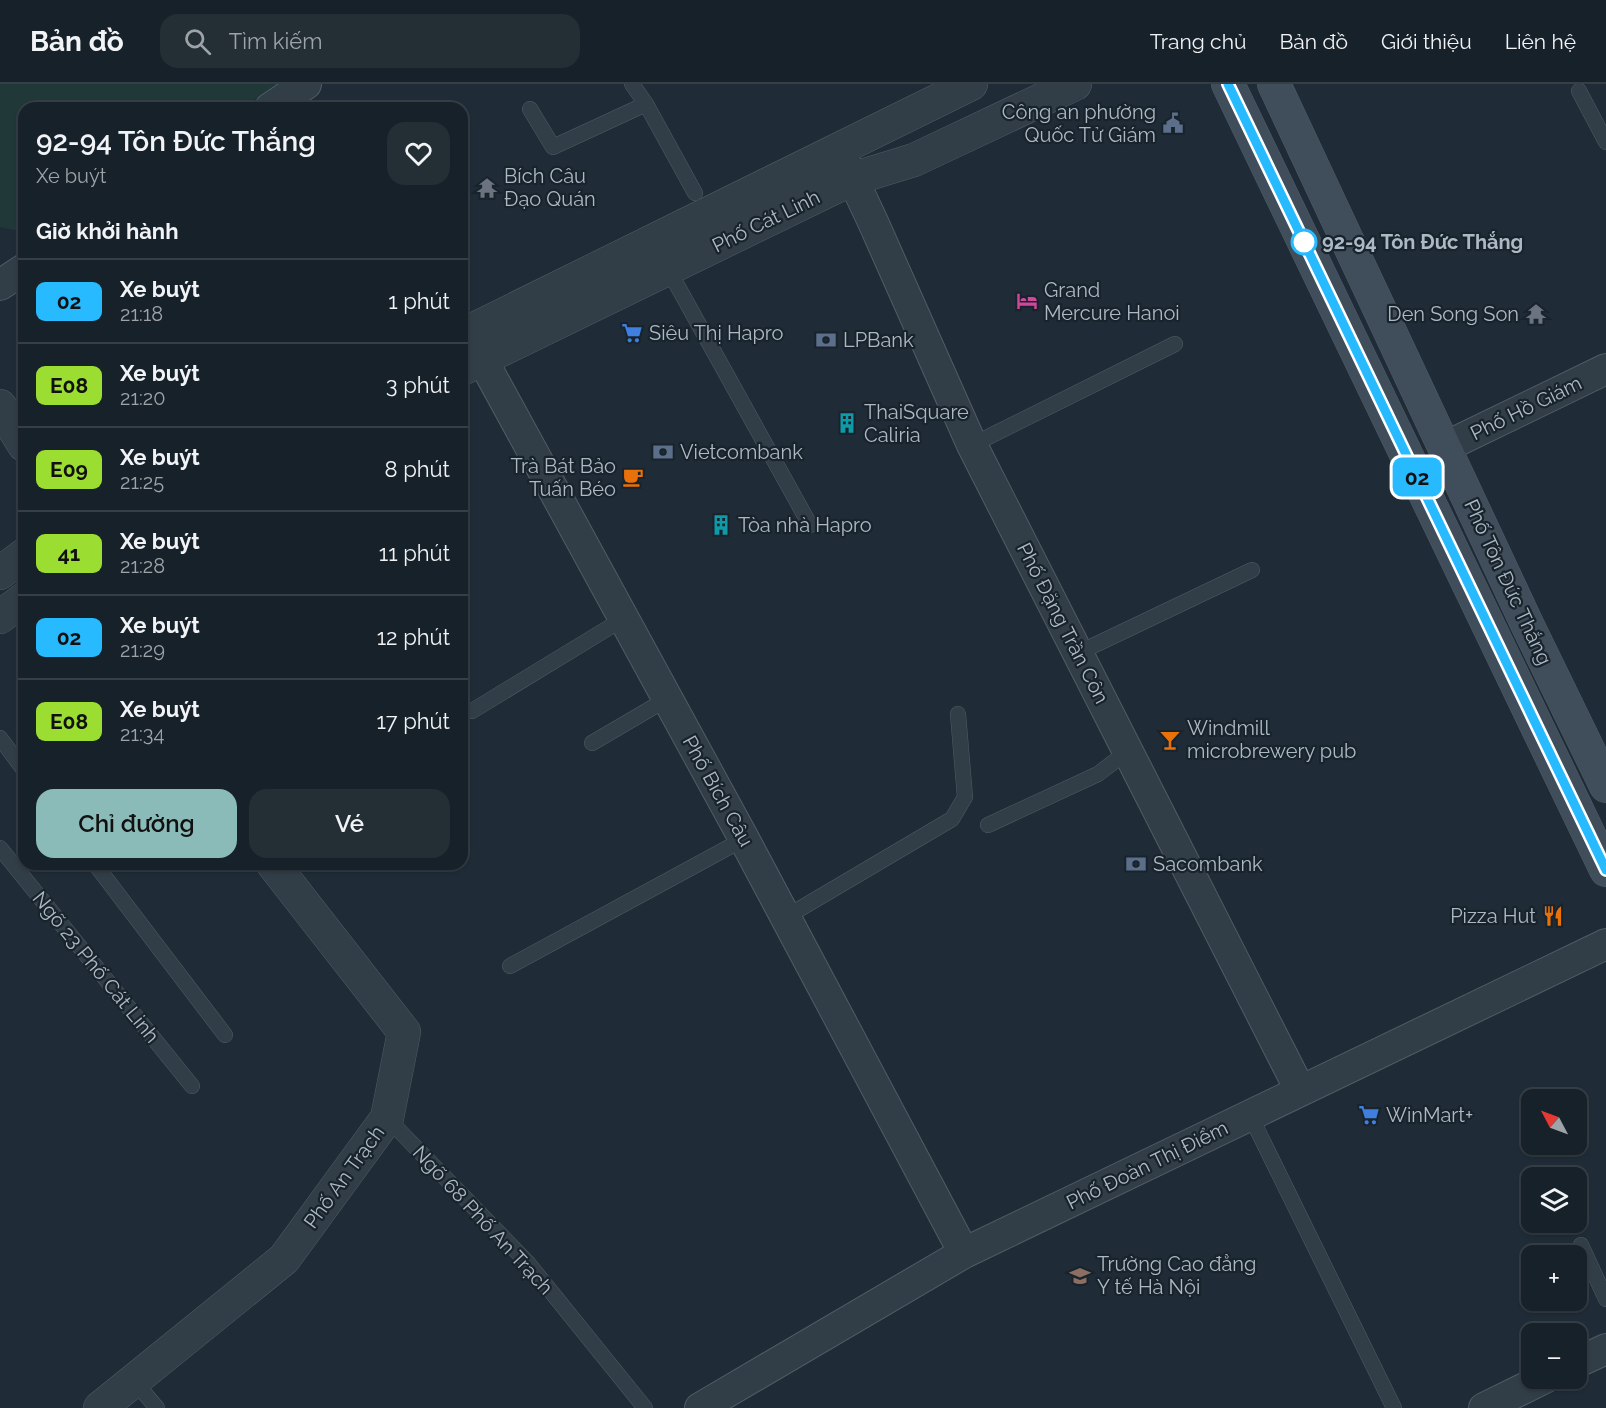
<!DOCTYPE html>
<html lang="vi">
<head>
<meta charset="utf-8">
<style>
	:root { --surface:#172129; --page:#242e35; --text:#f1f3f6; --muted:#9ea3a8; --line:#363e46; --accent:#8bbbb9 }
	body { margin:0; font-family:Raleway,sans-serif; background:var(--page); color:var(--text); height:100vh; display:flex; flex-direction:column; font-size:22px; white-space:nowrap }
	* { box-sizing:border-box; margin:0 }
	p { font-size:20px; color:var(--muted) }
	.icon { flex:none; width:33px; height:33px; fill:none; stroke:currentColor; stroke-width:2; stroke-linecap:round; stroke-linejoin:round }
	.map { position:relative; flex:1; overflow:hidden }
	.drawer { position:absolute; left:18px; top:18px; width:450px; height:768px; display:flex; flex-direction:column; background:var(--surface); border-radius:18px; box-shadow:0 2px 4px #0004,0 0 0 2px var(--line) }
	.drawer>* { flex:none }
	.badge { padding:0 12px; border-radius:9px; font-size:21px; line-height:39px }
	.needle { width:39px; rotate:311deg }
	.buttons { position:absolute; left:1521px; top:1005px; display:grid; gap:12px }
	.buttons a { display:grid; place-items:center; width:66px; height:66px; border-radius:12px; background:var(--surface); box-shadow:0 2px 4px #0004,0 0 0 2px var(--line); font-size:30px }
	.map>.badge { position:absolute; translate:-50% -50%; box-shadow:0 0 0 3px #fff }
	h2 { padding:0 18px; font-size:22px; line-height:54px }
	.round { display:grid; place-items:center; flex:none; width:63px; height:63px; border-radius:18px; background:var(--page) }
	.overview { display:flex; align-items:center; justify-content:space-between; height:102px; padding:0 18px }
	h1 { font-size:28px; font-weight:600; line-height:45px }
	.primary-button { display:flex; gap:12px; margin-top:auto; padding:12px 18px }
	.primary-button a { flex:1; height:69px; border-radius:18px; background:var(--accent); color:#111; font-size:24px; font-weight:600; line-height:69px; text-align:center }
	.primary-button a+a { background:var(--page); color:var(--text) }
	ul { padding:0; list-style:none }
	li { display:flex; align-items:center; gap:18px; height:84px; padding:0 18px; border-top:2px solid var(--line) }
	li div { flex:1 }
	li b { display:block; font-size:22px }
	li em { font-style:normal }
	li .badge { min-width:66px; font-weight:700; text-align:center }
	header { display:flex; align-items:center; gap:36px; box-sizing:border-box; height:84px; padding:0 30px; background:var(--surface); border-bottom:2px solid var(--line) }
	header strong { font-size:28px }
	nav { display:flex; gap:33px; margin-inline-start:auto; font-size:21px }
	.search { width:420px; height:54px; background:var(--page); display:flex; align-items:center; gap:15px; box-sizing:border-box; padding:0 21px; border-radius:18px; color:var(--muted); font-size:22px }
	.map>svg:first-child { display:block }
</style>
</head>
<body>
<header>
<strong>Bản đồ</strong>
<div class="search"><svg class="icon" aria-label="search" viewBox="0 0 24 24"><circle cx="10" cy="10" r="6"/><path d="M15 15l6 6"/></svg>Tìm kiếm</div>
<nav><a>Trang chủ</a><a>Bản đồ</a><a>Giới thiệu</a><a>Liên hệ</a></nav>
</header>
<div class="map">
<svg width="1606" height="1324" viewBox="0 0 1606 1324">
	<rect width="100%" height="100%" fill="#1f2c37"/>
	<path fill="#203837" d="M0,0H280L241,24H24V148L0,143Z"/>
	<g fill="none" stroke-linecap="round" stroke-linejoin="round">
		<g stroke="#505c66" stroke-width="16">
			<path id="service" d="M632,0L646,20L695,109
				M1579,7L1606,58
				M530,25L553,63L646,20
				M668,185L810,441
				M972,361L1175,260
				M1078,569L1252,486
				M472,627L623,535
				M0,654L24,686
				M592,659L667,615
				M988,741L1098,690L1128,667
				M0,764L192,1002
				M95,780L225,951
				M786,833L952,735L965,713L958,630
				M510,882L744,755
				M1250,1031L1394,1324
				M387,1034L528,1179L645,1324
				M1581,1161L1606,1215
				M134,1297L157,1324"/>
		</g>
		<g stroke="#505c66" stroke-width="32">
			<path id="minor" d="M270,24L306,0
				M842,72L873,138L972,361L1300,1006
				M0,201L24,185
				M470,253L744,755L964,1169
				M1445,363L1606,285
				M1576,1279L1606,1265
				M700,1324L964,1169L1606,860
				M1484,1324L1545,1294"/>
		</g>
		<g stroke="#505c66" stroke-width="34">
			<path id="tertiary" d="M462,251L971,0
				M462,285L852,95L914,76L1075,0
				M0,322L24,361
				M0,489L24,471
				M0,533L24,515
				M100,1324L284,1175L387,1034L404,948L273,780"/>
		</g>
		<g stroke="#505c66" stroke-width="34">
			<path id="secondary" d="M1228,0L1606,786
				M1274,0L1527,540L1606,702"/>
		</g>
		<use href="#service" stroke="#323e47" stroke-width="15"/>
		<use href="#minor" stroke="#323e47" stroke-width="30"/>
		<use href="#tertiary" stroke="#323e47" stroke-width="33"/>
		<use href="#secondary" stroke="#404e5b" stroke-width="33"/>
	</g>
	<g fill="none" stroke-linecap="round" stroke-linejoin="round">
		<g stroke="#fff" stroke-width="14">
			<path id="line" d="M1228,0L1606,786"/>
		</g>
		<use href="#line" stroke="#27baff" stroke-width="9"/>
	</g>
	<defs>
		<g id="civic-bare" transform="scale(1.62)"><path d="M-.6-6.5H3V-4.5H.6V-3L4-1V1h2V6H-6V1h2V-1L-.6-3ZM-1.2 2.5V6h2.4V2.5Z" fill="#5c6f8a" stroke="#18232c" stroke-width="2.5" paint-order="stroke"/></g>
		<g id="temple-bare" transform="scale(1.62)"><path d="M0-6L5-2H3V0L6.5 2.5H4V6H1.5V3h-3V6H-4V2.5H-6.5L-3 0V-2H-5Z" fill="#6b7280" stroke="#18232c" stroke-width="2.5" paint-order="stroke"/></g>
		<g id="hotel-bare" transform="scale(1.62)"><path d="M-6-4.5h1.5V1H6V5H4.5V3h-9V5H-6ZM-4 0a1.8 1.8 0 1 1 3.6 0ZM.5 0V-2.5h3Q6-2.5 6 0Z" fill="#d1479c" stroke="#18232c" stroke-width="2.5" paint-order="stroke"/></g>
		<g id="supermarket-bare" transform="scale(1.62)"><path d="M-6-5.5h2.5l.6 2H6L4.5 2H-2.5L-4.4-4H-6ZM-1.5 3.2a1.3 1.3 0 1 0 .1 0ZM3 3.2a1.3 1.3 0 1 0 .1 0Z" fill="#3f7fe0" stroke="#18232c" stroke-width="2.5" paint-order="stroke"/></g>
		<g id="bank-bare" transform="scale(1.62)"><path d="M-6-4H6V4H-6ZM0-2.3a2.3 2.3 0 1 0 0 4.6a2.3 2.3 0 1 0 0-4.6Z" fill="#5c6f8a" stroke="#18232c" stroke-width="2.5" paint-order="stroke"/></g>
		<g id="building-bare" transform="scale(1.62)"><path d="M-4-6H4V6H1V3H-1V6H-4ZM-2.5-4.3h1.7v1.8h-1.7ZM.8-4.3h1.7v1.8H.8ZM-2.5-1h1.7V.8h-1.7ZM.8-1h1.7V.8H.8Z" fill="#0f9aa8" stroke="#18232c" stroke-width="2.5" paint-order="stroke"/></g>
		<g id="cafe-bare" transform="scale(1.62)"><path d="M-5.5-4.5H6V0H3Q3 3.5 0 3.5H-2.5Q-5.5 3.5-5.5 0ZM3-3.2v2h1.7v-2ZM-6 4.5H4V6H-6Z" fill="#e8710a" stroke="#18232c" stroke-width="2.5" paint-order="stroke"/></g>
		<g id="bar-bare" transform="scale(1.62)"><path d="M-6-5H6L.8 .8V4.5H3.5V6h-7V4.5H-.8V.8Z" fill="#e8710a" stroke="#18232c" stroke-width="2.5" paint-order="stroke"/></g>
		<g id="restaurant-bare" transform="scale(1.62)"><path d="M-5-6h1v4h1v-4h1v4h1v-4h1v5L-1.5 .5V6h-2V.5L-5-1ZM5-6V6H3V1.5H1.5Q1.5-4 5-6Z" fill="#e8710a" stroke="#18232c" stroke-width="2.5" paint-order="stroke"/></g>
		<g id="university-bare" transform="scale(1.62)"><path d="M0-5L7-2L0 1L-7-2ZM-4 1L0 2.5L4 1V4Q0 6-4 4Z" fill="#8d6e63" stroke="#18232c" stroke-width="2.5" paint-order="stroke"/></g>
	</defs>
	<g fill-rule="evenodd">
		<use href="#civic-bare" x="1173" y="39"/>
		<use href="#temple-bare" x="487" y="104"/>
		<use href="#hotel-bare" x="1027" y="217"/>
		<use href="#temple-bare" x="1536" y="230"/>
		<use href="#supermarket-bare" x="632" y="249"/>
		<use href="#bank-bare" x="826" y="256"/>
		<use href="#building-bare" x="847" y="339"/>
		<use href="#bank-bare" x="663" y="368"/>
		<use href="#cafe-bare" x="633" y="393"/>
		<use href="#building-bare" x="721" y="441"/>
		<use href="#bar-bare" x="1170" y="656"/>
		<use href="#bank-bare" x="1136" y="780"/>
		<use href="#restaurant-bare" x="1553" y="832"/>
		<use href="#supermarket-bare" x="1369" y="1031"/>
		<use href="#university-bare" x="1080" y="1192"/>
	</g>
	<circle fill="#fff" stroke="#27baff" stroke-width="3" cx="1304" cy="158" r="12"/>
	<g text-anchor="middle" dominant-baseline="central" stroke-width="4.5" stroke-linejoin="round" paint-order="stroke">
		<g font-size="20" fill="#acb9c5" stroke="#18232c" text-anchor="start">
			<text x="1156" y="28" text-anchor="end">Công an phường<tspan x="1156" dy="23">Quốc Tử Giám</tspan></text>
			<text x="504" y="92">Bích Câu<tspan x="504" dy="23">Đạo Quán</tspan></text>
			<text x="1044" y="206">Grand<tspan x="1044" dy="23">Mercure Hanoi</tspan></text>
			<text x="1519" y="230" text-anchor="end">Den Song Son</text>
			<text x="649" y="249">Siêu Thị Hapro</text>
			<text x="843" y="256">LPBank</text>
			<text x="864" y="328">ThaiSquare<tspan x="864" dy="23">Caliria</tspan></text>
			<text x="680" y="368">Vietcombank</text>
			<text x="616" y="382" text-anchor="end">Trà Bát Bảo<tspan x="616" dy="23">Tuấn Béo</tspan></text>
			<text x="738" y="441">Tòa nhà Hapro</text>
			<text x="1187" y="644">Windmill<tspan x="1187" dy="23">microbrewery pub</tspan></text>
			<text x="1153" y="780">Sacombank</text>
			<text x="1536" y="832" text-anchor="end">Pizza Hut</text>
			<text x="1386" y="1031">WinMart+</text>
			<text x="1097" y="1180">Trường Cao đẳng<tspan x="1097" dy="23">Y tế Hà Nội</tspan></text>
		</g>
		<g font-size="20" fill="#acb9c5" stroke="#18232c">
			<text transform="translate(766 137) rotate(-26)">Phố Cát Linh</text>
			<text transform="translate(1526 324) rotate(-26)">Phố Hồ Giám</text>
			<text transform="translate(1508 498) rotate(65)">Phố Tôn Đức Thắng</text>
			<text transform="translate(1063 539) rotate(63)">Phố Đặng Trần Côn</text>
			<text transform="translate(718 707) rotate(61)">Phố Bích Câu</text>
			<text transform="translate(96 883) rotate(51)">Ngõ 23 Phố Cát Linh</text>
			<text transform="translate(1147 1081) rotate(-26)">Phố Đoàn Thị Điểm</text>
			<text transform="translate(344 1093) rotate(-54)">Phố An Trạch</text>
			<text transform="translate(483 1136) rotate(47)">Ngõ 68 Phố An Trạch</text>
		</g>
		<g font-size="20" font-weight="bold" fill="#acb9c5" stroke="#18232c" text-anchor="start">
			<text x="1322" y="158">92-94 Tôn Đức Thắng</text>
		</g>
	</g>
</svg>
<div class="buttons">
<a><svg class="needle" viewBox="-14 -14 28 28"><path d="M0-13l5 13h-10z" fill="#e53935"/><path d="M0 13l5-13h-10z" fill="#9ea3a8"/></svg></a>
<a><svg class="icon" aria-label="layers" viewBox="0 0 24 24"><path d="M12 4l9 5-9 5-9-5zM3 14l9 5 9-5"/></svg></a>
<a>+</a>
<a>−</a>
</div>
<b class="badge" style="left:1417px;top:393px;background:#27baff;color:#111">02</b>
<section class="drawer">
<div class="overview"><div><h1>92-94 Tôn Đức Thắng</h1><p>Xe buýt</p></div><a class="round"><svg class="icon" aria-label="heart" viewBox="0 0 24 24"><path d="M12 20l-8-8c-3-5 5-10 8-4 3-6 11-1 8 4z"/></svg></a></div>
<h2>Giờ khởi hành</h2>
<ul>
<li><span class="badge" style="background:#27baff;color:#111">02</span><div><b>Xe buýt</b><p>21:18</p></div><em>1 phút</em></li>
<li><span class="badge" style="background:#9cdd31;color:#111">E08</span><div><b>Xe buýt</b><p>21:20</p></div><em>3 phút</em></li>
<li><span class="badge" style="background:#9cdd31;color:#111">E09</span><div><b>Xe buýt</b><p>21:25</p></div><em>8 phút</em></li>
<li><span class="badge" style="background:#9cdd31;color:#111">41</span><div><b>Xe buýt</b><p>21:28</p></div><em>11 phút</em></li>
<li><span class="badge" style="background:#27baff;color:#111">02</span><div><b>Xe buýt</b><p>21:29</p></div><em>12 phút</em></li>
<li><span class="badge" style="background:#9cdd31;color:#111">E08</span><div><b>Xe buýt</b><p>21:34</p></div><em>17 phút</em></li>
</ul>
<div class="primary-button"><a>Chỉ đường</a><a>Vé</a></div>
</section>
</div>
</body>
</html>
